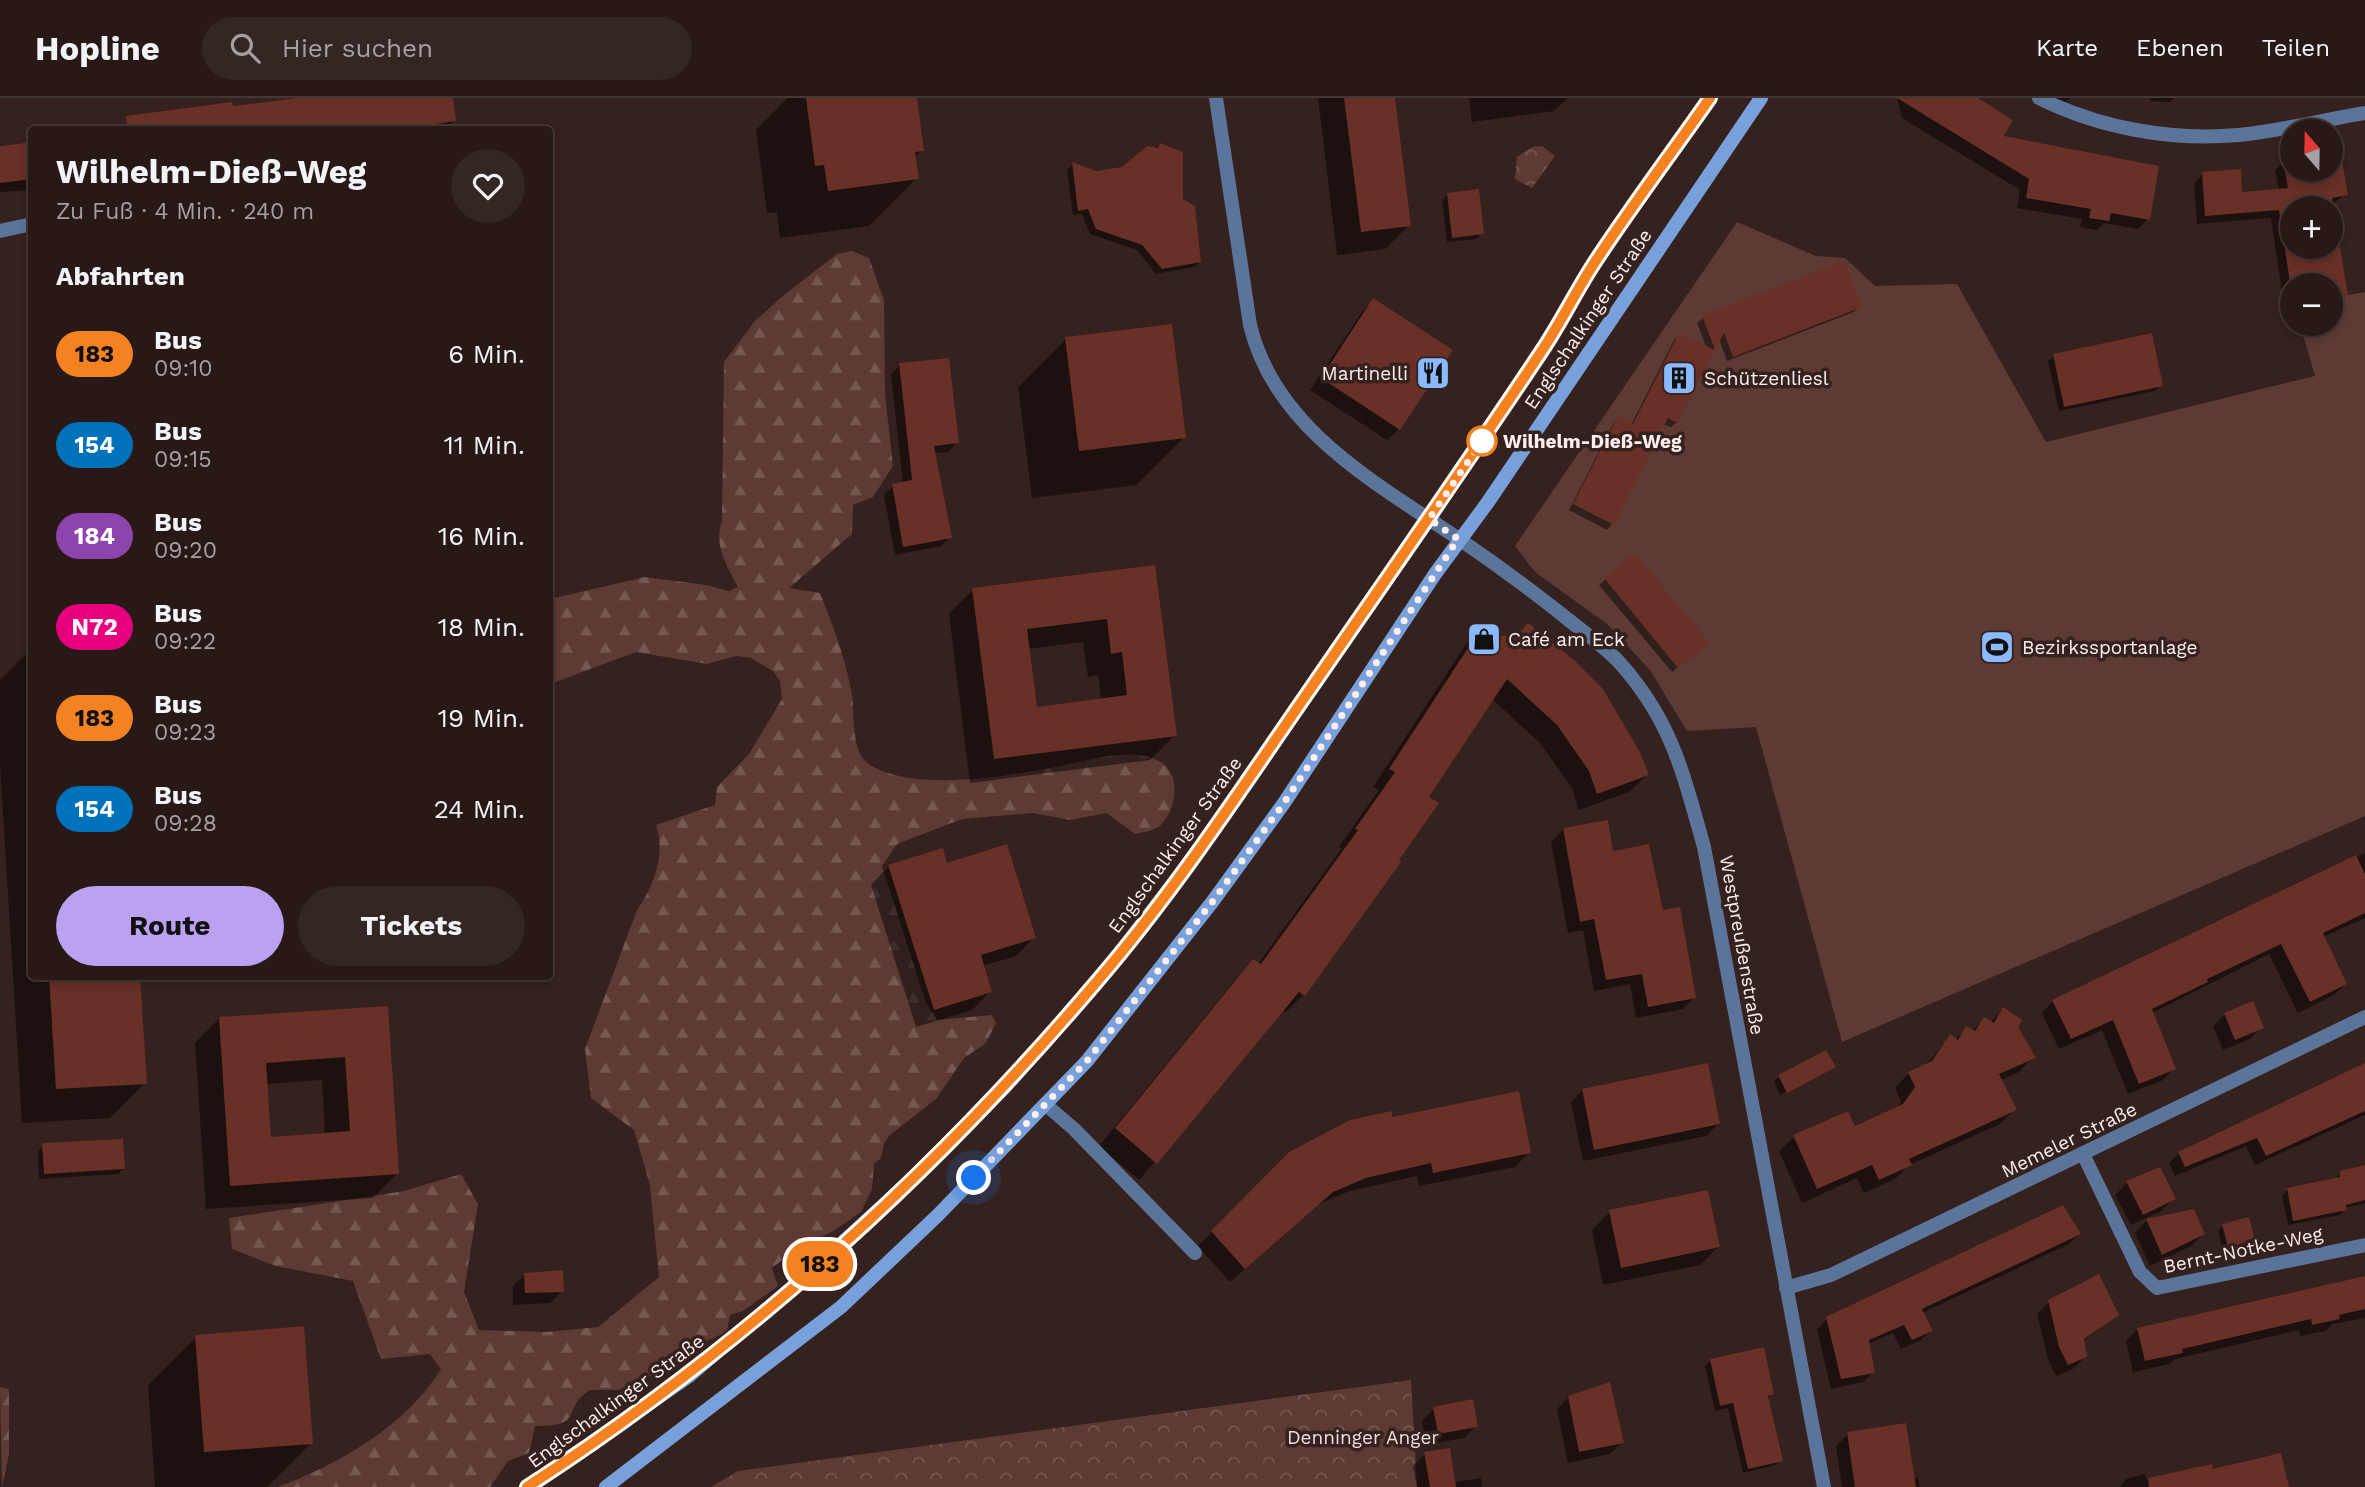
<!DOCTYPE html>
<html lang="de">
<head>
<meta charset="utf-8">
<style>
	:root { --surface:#281916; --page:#342623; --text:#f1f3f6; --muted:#a5a0a1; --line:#443835; --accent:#bca0f2 }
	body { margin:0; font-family:"Work Sans",sans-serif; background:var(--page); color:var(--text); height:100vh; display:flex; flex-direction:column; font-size:26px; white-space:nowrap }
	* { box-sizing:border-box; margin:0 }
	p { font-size:23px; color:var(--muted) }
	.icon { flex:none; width:38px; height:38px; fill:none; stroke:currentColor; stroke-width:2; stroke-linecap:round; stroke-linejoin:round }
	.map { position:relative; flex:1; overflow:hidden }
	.drawer { position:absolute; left:28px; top:28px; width:525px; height:854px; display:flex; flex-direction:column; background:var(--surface); border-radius:7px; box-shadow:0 4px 10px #0003,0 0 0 2px var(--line) }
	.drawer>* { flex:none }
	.badge { padding:0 14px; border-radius:23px; font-size:24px; line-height:46px }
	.needle { width:46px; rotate:340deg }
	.controls { position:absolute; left:2280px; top:21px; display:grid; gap:14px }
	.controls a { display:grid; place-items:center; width:63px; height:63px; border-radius:50%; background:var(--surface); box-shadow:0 4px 10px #0003,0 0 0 2px var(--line); font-size:35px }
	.you { position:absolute; width:35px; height:35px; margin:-18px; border:5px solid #fff; border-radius:50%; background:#1a73e8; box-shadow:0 0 0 10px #1a73e833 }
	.map>.badge { position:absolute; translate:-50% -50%; box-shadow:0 0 0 4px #fff }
	h2 { padding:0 28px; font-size:26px; line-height:63px }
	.round { display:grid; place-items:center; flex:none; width:74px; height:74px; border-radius:37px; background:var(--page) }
	.summary { display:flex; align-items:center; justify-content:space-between; height:119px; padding:0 28px }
	h1 { font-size:33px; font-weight:700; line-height:52px }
	.action { display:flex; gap:14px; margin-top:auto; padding:14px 28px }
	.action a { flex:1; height:80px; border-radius:42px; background:var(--accent); color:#111; font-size:28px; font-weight:700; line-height:80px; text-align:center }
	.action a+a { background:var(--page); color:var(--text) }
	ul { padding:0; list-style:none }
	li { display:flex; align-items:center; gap:21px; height:91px; padding:0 28px }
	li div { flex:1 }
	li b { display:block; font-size:26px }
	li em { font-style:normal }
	li .badge { min-width:77px; font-weight:700; text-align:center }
	header { display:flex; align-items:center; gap:42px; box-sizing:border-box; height:98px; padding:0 35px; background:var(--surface); border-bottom:2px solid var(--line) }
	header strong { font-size:33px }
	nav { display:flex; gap:38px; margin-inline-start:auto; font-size:24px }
	.search { width:490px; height:63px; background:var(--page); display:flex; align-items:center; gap:18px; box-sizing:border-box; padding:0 24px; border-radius:38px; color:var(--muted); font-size:26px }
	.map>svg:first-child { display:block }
</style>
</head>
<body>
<header>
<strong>Hopline</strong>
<div class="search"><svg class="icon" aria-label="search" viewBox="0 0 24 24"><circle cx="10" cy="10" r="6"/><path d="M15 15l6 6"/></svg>Hier suchen</div>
<nav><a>Karte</a><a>Ebenen</a><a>Teilen</a></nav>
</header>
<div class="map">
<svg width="2365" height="1389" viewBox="0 0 2365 1389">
	<defs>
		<pattern id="forest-firs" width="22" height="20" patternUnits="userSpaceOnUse" patternTransform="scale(1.75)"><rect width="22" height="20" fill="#5d3b34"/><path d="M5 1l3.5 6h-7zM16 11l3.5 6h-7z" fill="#755852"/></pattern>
		<pattern id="park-crowns" width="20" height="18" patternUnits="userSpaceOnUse" patternTransform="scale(1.75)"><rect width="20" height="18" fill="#5d3b34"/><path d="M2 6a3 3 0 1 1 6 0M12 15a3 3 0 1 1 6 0" fill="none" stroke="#755852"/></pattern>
	</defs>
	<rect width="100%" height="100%" fill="#35211d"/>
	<path fill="url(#forest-firs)" d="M852,153L869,160L884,202L885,296L893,368L873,399L853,407L852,436L789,490L820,495C833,527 846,562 852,597C855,616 850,654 870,667C917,696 1017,677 1069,666C1096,661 1132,649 1159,663C1182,675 1177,712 1160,728C1153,733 1143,734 1135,736L1107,715L1070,722L1033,715L962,721L897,746L882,768L926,905L937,922L992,917L996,925L986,945L964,960L936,1001L890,1037L884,1045L881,1060L874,1066L872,1091L861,1114L835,1132L794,1153L772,1170L778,1188L743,1213L730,1217L727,1232L722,1236L698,1247L693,1255L670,1270L618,1292H590C559,1312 587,1328 535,1328L529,1355L508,1363L490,1389H278C339,1366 406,1328 441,1271L430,1256L381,1261L353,1183L276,1168L232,1151L229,1120L404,1093L461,1076L478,1106L464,1194L479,1232L546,1234L598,1229L659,1179L650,1087L634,1032L591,1000L585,951L637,812C654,788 666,755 656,727L715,707L717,689L749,656L782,601L780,583L773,573L751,560L736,558L707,566L636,554L550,586V501L645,479L706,487L729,493L738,489C727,468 713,447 722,423L724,264L755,223L784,197L837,156Z
		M0,1289L9,1291V1356L2,1389Z"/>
	<path fill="url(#park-crowns)" d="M1542,48L1555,58L1532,90L1515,81L1517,59L1532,49Z
		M1411,1282L1417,1389H711L738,1373Z"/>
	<path fill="#5d3b34" d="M1737,124L1816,158L1845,160L1875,188L1957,186L2046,344L2315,278L2300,226H2331V200L2365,194V718L1842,944L1756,629L1687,633L1650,572L1607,526L1535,474L1515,448Z"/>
	<path fill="#0007" fill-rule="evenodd" d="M305,0H451L454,23L445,32H135L146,18Z
		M788,0H915L922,52L914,60L917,80L869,128L780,140L777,114L767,115L756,32Z
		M1318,0H1393L1409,127L1385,151L1337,157Z
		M1469,0H1568L1554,13L1472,24Z
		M1897,0H1975L2001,40L2148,121L2138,131L2104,125L2097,132L2080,129L2082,121L2017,110L2020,92L1902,20Z
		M2049,0H2070L2063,6Z
		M2150,0H2174L2170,4L2150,3Z
		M0,42L1,48L32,44V92L0,94Z
		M1160,47L1200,164L1194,169L1156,176L1137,152L1090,136L1082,116L1073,117L1067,72L1073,66L1096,75L1123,71Z
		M2331,54L2346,96L2332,106L2346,197L2337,206L2331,207V187H2292V213L2285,214L2271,120L2197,126L2194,85L2203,76L2241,95L2279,92L2275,72L2284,63L2292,61V72H2331ZM2292,110H2331V149H2292Z
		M1447,97L1482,135L1476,141L1447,144L1442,102Z
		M1373,202L1399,331L1387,342L1310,292L1362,214Z
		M1859,208L1854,214L1727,263L1719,241L1677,324L1671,329L1663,326L1612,426L1607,432L1569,412L1613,326L1619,321L1631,327L1674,242L1679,237L1707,251L1697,225L1703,220Z
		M1066,241L1184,339L1136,387L1032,400L1018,289Z
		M2054,258L2161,288L2155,293L2059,313L2048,263Z
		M900,267L957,344L948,354L934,355L950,439L941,448L895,457L884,397L893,388L903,386L891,276Z
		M1631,460L1701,550L1672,574L1599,487Z
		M1154,469L1175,637L1150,662L970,685L949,516L973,492ZM1083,544L1088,579L1098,577L1101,602L1036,611L1027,551Z
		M1483,529L1647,677L1629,694L1579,712L1572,690L1540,645L1492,601L1427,699L1396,762L1399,764L1303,897L1286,914L1282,912L1139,1082L1099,1048L1236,881L1254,864L1258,866L1342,750L1339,749L1379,692L1373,689L1466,546Z
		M30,552L32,878H139L145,985L110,1020L22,1025L0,666V582Z
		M1563,732L1612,755L1661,814L1695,899L1683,911L1636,920L1630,886L1594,893L1583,832L1568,835L1551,744Z
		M2365,755V820L2323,839L2345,886L2334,897L2298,915L2269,856L2152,915L2174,970L2163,982L2128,996L2102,932L2059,951L2042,915L2053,903Z
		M946,767L1034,839L1016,858L982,868L990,894L972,912L916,929L871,787L889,768Z
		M387,909L398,1075L373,1100L206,1111L195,945L219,921ZM322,982L325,1037L270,1040L266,986Z
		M2003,911L2033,959L2019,974L2000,982L2014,1012L2000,1026L1909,1067L1895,1081L1864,1095L1857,1080L1802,1105L1779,1053L1794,1039L1847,1015L1854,1030L1897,1011L1901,1004L1895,990L1909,975L1925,968L1950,938L1955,942L1967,930L1972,933L1984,921L1990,925Z
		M2225,916L2261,929L2250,941L2223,952L2213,928Z
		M2365,967V1017L2255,1067L2246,1048L2175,1078L2169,1065L2179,1055Z
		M1834,969L1780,997L1774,984L1779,978Z
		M1583,992L1718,1026L1706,1038L1583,1063L1571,1004Z
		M1391,1021L1529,1054L1515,1069L1419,1088L1417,1078L1350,1093L1316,1107L1230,1184L1198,1148L1290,1056Z
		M43,1047L123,1071L118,1076L39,1081L38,1053Z
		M2365,1069V1105L2345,1110L2340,1117L2288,1127L2282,1098L2287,1092L2335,1081L2341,1075Z
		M2127,1085L2173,1101L2161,1113L2131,1127L2115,1097Z
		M2193,1113L2203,1136L2191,1148L2150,1168L2135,1135L2146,1123Z
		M1610,1114L1718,1149L1700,1167L1603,1187L1592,1132Z
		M2223,1128L2253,1142L2248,1147L2223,1154L2218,1133Z
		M2079,1136L2069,1146L1922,1215L1931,1232L1921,1242L1901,1251L1893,1235L1868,1246L1873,1274L1863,1284L1831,1291L1817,1231L1827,1221Z
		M525,1176L562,1193L550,1205L513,1207V1188Z
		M2365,1180V1220L2332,1226L2326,1233L2300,1238L2299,1232L2175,1261L2169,1266L2133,1274L2126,1243L2138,1231Z
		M2049,1204L2117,1217L2082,1244L2085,1259L2073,1271L2056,1278L2048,1261L2037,1216Z
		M196,1239L311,1345L267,1389H155L148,1287Z
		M1711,1263L1772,1296L1767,1301L1781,1362L1775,1367L1743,1375L1728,1310L1715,1313L1705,1268Z
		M1569,1299L1622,1344L1610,1356L1568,1365L1557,1311Z
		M1434,1311L1476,1328L1464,1340L1426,1347L1422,1323Z
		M1848,1336L1913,1380H1918L1920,1389H1842L1836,1348Z
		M1425,1356L1454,1384L1481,1380L1482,1389H1417L1413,1368Z
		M2211,1368L2212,1373L2287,1389H2120L2126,1381L2145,1376L2147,1383Z"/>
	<path fill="#683026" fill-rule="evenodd" d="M298,0H453L456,23L398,32H127L126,18L232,4L233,8Z
		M806,0H917L924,53L915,54L919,81L828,93L824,67L815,68Z
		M1344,0H1395L1411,128L1361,134Z
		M1897,0H1978L2013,22L2004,38L2159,68L2150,122L2111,115L2109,123L2089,120L2091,111L2026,100L2029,81Z
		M32,44V81L0,85V48Z
		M1160,45L1183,54V101L1195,108L1201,164L1162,171L1142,147L1096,131L1088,111L1078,113L1072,64L1096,73L1122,69L1147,48L1158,50Z
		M2340,51L2348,97L2332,100L2348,198L2331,200V187H2292V198L2279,112L2205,118L2202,74L2241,71L2242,94L2288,90L2283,61L2292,60V72H2331V52ZM2292,110H2331V149H2292Z
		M1479,91L1484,136L1452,140L1447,95Z
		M1844,163L1862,209L1733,259L1724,235L1715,252L1702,218Z
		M1373,200L1453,252L1400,332L1321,280Z
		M1172,226L1186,340L1079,353L1065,239Z
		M1679,235L1715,252L1678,325L1668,320L1614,427L1573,406L1618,318L1633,326Z
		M2152,235L2163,288L2064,309L2053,256Z
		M949,260L959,345L934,348L952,440L903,449L892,386L912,382L899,265Z
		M1630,459H1638L1709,545L1678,570L1604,480Z
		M1155,467L1177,638L994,661L972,490ZM1107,521L1111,556L1122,554L1127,597L1037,609L1027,531Z
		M1528,525L1574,562L1603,591L1640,654L1649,677L1597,696L1589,673L1557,627L1507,581L1429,699L1439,705L1399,762L1401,764L1305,898L1299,894L1157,1066L1115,1030L1253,861L1261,866L1358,732L1355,731L1395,674L1389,671L1483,527L1500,538L1517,537Z
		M1608,722L1613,753L1649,746L1663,812L1680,809L1696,900L1648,909L1642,876L1606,882L1594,821L1580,824L1563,730Z
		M1007,746L1036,840L981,857L992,894L934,912L888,767L943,750L947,765Z
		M2356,757L2365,776V815L2323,835L2347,886L2310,904L2281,846L2207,881L2208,884L2152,911L2176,971L2139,986L2113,922L2071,941L2052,902Z
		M49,878H140L147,986L56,991Z
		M2253,903L2264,930L2235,942L2224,915Z
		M388,908L399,1076L230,1088L219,919ZM345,959L350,1033L271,1039L266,965Z
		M2003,909L2022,922L2018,929L2036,960L1999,976L2017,1012L1909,1061L1912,1067L1879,1082L1872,1067L1817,1091L1793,1037L1848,1013L1855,1028L1903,1006L1915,989L1908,974L1932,963L1950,936L1958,942L1966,928L1975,933L1984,919L1994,925Z
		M1826,952L1836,969L1787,995L1778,977Z
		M1708,965L1720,1026L1594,1052L1582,991Z
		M2365,965V1013L2266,1058L2257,1040L2185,1069L2178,1054Z
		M1519,993L1531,1055L1433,1075L1431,1065L1366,1080L1333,1094L1245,1171L1211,1133L1289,1054L1350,1022L1392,1013V1019Z
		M123,1041L125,1071L44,1076L42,1045Z
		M2365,1067V1102L2346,1107L2347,1112L2293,1123L2287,1090L2340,1079V1073Z
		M2160,1069L2176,1101L2143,1117L2126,1083Z
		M1708,1092L1720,1149L1621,1170L1609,1112Z
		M2063,1107L2081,1136L1922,1211L1933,1233L1912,1242L1904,1227L1869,1242L1875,1275L1841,1281L1826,1219Z
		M2194,1111L2205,1136L2162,1157L2146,1121Z
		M2249,1119L2255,1142L2228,1149L2222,1126Z
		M563,1172L564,1194L525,1195L524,1175Z
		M2099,1176L2119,1217L2084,1241L2087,1259L2068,1267L2059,1249L2048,1202Z
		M2365,1178V1211L2339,1217L2340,1221L2312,1227L2311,1221L2182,1251L2183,1255L2145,1263L2137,1230Z
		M304,1228L313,1346L204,1354L195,1237Z
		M1764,1249L1774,1296L1768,1298L1783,1363L1748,1371L1733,1305L1720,1308L1710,1261Z
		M1610,1284L1624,1345L1579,1354L1568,1298Z
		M1473,1301L1478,1329L1438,1336L1433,1309Z
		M1906,1325L1916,1389H1855L1847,1334Z
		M1450,1350L1456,1389H1430L1424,1354Z
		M2281,1355L2289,1389H2149L2148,1380L2212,1366L2213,1371Z"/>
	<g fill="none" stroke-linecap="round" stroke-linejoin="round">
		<path stroke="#5b7499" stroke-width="14" d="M1216,0L1250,227C1275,331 1376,385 1459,441C1497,467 1534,494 1570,523C1586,536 1605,549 1619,564C1672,623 1683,675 1704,749L1824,1389
			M2039,0C2099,30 2171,43 2238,37C2280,33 2323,22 2365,15
			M0,133L32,126
			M1046,1007L1074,1031L1195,1155
			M2083,1056L2140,1174L2157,1190L2365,1147
			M1786,1190L1831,1177L2365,919"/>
		<path stroke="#78a0da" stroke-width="14" d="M528,1389L689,1278L807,1177L909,1084L1005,989L1102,878L1193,760L1429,421L1551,239L1592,168L1710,0
			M606,1389L841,1209L938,1117L1087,963L1213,803L1284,705L1435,476L1488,404L1761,0"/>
	</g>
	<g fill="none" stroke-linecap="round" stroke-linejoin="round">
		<g stroke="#fff" stroke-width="16">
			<path id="line" d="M527,1389C742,1250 934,1076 1099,881C1177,790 1243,688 1311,590C1388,478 1466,367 1541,254C1560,226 1575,195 1593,167C1630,110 1671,56 1710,0"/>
		</g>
		<use href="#line" stroke="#f58220" stroke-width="10"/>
		<path stroke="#feefed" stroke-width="7" stroke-dasharray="0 12.6" d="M974,1080L1087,963L1213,803L1284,705L1458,441L1429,421L1482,343"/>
	</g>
	<defs>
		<g id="restaurant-square" transform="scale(1.75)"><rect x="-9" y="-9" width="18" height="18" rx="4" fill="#8bbafc" stroke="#35211d"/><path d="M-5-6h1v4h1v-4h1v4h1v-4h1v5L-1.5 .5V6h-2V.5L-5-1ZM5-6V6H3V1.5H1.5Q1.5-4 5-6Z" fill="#111"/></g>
		<g id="building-square" transform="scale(1.75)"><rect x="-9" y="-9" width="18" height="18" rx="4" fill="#8bbafc" stroke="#35211d"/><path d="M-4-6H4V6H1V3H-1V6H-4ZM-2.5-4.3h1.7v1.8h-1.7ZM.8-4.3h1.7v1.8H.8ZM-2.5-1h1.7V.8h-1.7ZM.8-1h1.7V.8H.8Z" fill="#111"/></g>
		<g id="shop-square" transform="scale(1.75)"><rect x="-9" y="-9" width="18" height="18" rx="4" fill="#8bbafc" stroke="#35211d"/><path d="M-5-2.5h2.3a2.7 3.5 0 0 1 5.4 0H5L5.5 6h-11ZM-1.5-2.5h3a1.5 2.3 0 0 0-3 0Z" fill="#111"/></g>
		<g id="stadium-square" transform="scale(1.75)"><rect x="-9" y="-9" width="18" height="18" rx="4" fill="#8bbafc" stroke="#35211d"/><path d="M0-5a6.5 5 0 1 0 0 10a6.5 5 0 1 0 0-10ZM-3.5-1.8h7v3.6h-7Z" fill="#111"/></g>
	</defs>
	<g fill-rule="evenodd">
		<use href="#restaurant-square" x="1433" y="275"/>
		<use href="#building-square" x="1679" y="280"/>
		<use href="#shop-square" x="1484" y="541"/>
		<use href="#stadium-square" x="1997" y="549"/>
	</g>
	<circle fill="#fff" stroke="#f58220" stroke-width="3.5" cx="1482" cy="343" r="14"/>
	<g text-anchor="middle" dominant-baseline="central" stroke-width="7" stroke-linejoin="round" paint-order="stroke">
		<g font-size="19" fill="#feefed" stroke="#35211d">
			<text transform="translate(1588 221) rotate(-56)">Englschalkinger Straße</text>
			<text transform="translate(1175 747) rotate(-54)">Englschalkinger Straße</text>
			<text transform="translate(1742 847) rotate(80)">Westpreußenstraße</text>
			<text transform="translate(2069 1042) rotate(-26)">Memeler Straße</text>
			<text transform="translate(2243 1152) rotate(-12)">Bernt-Notke-Weg</text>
			<text transform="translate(616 1303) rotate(-36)">Englschalkinger Straße</text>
		</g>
		<g font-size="19" fill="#feefed" stroke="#35211d" text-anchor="start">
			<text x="1408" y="275" text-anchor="end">Martinelli</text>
			<text x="1704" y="280">Schützenliesl</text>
			<text x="1508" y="541">Café am Eck</text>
			<text x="2022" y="549">Bezirkssportanlage</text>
		</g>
		<g font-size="19" font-weight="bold" fill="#feefed" stroke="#35211d" text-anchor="start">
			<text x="1503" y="343">Wilhelm-Dieß-Weg</text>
		</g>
		<g font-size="19" fill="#f1deda" stroke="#35211d">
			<text x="1363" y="1339">Denninger Anger</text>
		</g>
	</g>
</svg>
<div class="controls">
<a><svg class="needle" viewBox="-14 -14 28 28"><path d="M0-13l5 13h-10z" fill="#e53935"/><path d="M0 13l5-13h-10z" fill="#a5a0a1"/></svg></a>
<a>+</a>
<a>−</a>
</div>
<div class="you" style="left:974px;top:1080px"></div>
<b class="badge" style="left:820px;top:1166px;background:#f58220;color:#111">183</b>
<section class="drawer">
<div class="summary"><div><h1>Wilhelm-Dieß-Weg</h1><p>Zu Fuß · 4 Min. · 240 m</p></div><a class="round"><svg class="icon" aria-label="heart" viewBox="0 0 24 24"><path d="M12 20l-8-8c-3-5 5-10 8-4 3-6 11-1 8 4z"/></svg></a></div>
<h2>Abfahrten</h2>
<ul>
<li><span class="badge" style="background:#f58220;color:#111">183</span><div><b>Bus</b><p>09:10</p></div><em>6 Min.</em></li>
<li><span class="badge" style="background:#0072bc;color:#fff">154</span><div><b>Bus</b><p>09:15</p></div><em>11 Min.</em></li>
<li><span class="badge" style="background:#8e44ad;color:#fff">184</span><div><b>Bus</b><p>09:20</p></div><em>16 Min.</em></li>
<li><span class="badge" style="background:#e6007e;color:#fff">N72</span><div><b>Bus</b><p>09:22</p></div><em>18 Min.</em></li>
<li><span class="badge" style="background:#f58220;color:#111">183</span><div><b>Bus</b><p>09:23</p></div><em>19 Min.</em></li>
<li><span class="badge" style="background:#0072bc;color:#fff">154</span><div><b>Bus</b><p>09:28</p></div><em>24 Min.</em></li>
</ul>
<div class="action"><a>Route</a><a>Tickets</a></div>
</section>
</div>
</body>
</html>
